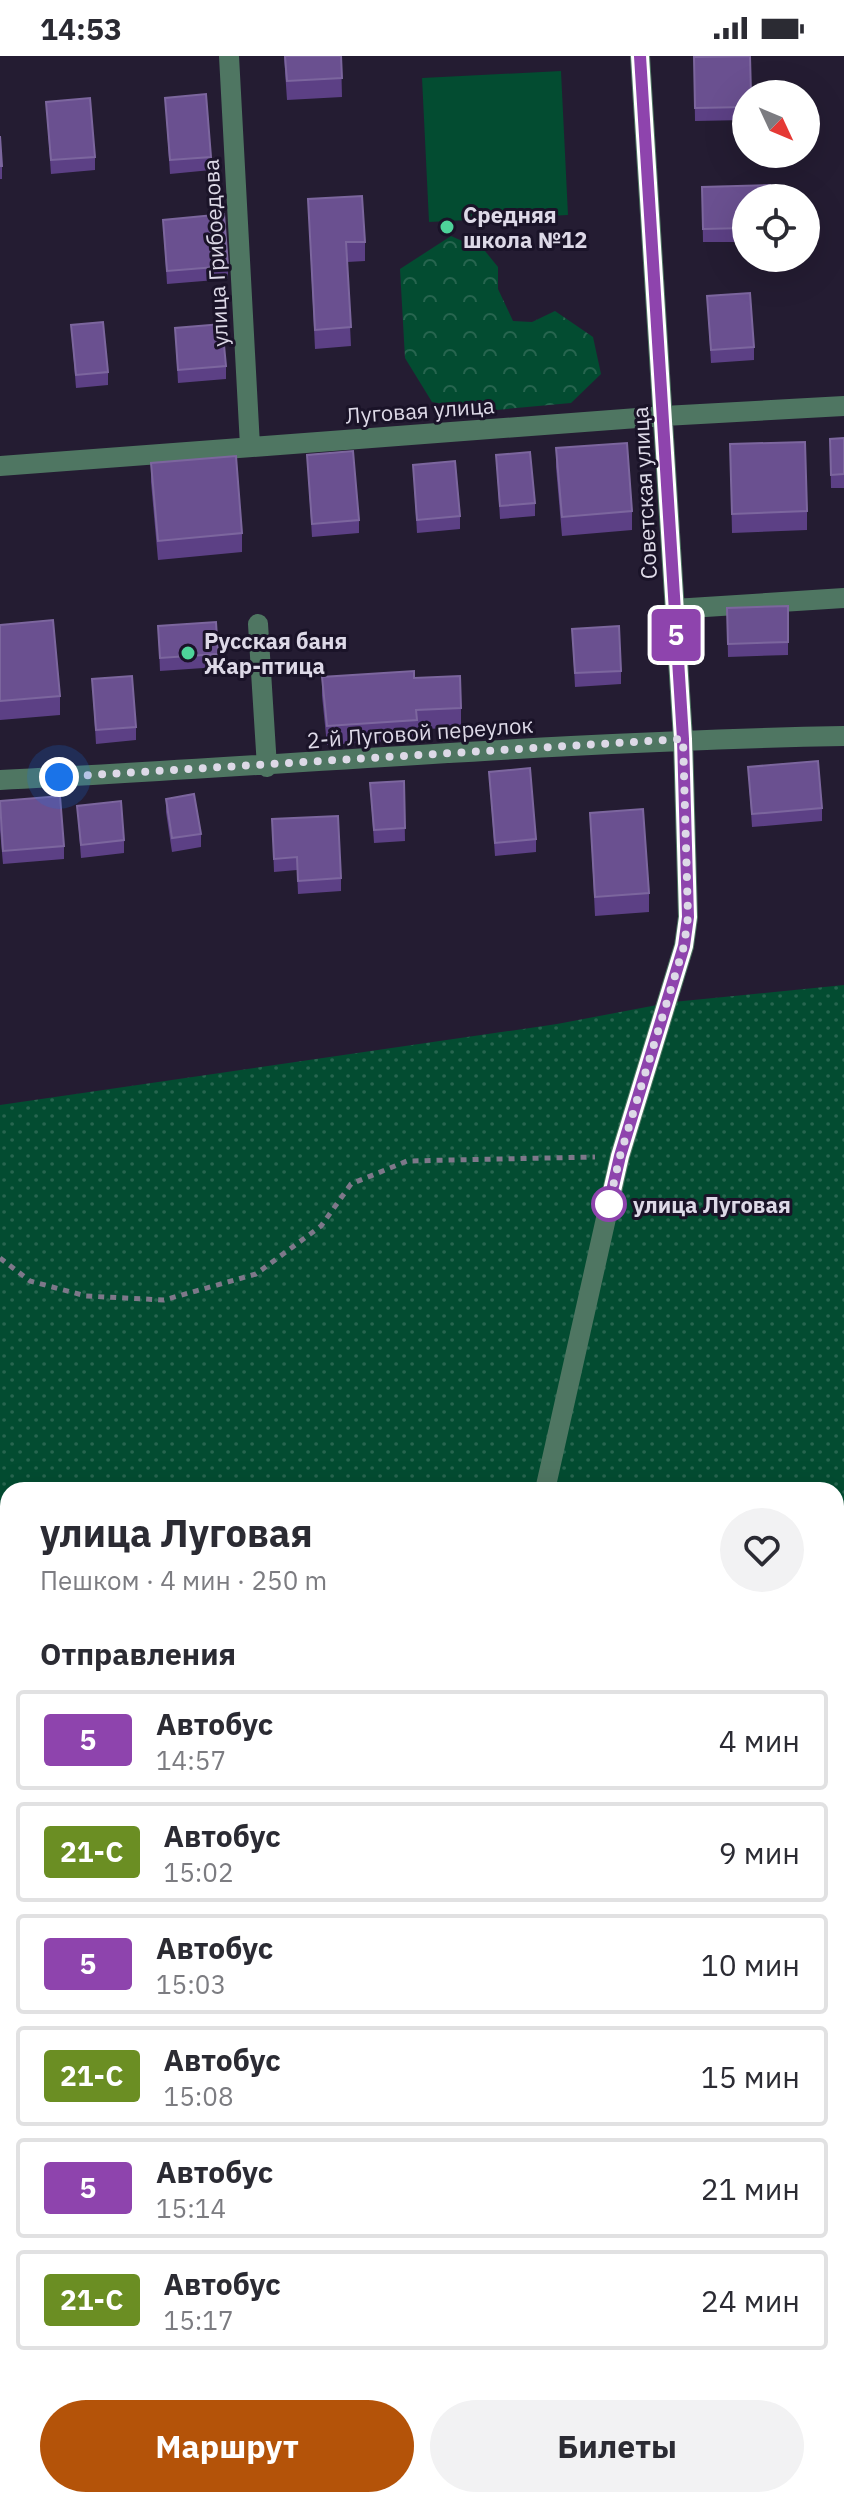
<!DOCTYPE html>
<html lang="ru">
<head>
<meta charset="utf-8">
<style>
	:root { --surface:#fff; --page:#f2f2f3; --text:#2b2b33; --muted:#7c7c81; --line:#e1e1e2; --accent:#b45309 }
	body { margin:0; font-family:"IBM Plex Sans",sans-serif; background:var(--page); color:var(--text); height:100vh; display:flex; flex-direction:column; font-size:30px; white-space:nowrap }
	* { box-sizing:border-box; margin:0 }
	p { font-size:26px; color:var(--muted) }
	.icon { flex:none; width:44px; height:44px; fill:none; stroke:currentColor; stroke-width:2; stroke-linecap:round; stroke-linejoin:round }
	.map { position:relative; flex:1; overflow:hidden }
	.side { position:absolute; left:0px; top:1426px; width:844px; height:1026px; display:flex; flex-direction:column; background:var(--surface); border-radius:24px 24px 0 0; box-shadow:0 8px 32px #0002 }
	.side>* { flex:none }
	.badge { padding:0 16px; border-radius:6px; font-size:28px; line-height:52px }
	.needle { width:52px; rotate:134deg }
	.tools { position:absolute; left:732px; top:24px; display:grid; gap:16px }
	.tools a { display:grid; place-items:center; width:88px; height:88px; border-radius:50%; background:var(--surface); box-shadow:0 8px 32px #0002; font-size:40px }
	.you { position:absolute; width:40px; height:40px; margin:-20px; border:6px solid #fff; border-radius:50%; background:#1a73e8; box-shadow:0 0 0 12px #1a73e833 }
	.map>.badge { position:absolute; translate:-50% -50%; box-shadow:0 0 0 4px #fff }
	h2 { padding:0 40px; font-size:30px; line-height:72px }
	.round { display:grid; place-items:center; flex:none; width:84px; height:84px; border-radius:42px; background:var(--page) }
	.summary { display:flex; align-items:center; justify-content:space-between; height:136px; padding:0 40px }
	h1 { font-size:38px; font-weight:700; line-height:60px }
	.cta { display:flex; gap:16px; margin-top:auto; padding:16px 40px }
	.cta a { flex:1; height:92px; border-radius:48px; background:var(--accent); color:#fff; font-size:32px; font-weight:700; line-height:92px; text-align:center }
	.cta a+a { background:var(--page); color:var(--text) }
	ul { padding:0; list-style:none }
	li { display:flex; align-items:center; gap:24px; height:100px; margin:0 16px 12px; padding:0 24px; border:4px solid var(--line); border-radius:8px }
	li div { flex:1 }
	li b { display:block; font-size:30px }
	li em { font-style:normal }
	li .badge { min-width:88px; font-weight:700; text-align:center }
	.status { display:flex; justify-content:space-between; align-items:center; height:56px; padding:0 40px; background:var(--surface); direction:ltr }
	.status svg { height:22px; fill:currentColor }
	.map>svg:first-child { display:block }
</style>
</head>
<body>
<div class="status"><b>14:53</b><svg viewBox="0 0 49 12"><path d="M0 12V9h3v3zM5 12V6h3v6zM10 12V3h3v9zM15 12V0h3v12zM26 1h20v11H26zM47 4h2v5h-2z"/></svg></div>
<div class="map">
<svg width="844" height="2451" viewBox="0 0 844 2451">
	<defs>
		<pattern id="grass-dots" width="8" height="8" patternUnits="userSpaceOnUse" patternTransform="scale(2)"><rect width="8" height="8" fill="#034c31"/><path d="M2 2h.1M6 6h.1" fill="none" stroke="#27654f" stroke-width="1.8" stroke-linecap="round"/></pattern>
		<pattern id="forest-crowns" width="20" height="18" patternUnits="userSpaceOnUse" patternTransform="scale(2)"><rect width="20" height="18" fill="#034c31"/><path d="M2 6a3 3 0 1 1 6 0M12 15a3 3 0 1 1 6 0" fill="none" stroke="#27654f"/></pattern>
	</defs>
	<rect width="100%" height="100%" fill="#241c32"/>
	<path fill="url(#grass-dots)" fill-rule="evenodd" d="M844,929V2451H0V1049L557,968L673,946ZM8,1434H836V2444H8Z"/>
	<path fill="url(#forest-crowns)" d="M451,180L485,195L498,211V233L513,265L532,266L555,255L593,281L601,318L571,347L485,355L432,346L405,302L400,213Z"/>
	<path fill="#034c31" d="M561,15L568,159L429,166L422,22Z"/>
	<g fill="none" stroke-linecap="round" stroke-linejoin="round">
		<path stroke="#180033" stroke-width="9" d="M836,2331L844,2324
			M694,2451L702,2444"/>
		<path stroke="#7e788a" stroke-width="5" stroke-dasharray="6 6" stroke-linecap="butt" d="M0,1202L30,1225L86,1240L164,1244L256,1218L321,1170L351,1128L407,1105L595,1101
			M189,2451L194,2444
			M314,2451L323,2444"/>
		<path stroke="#4f7662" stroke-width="20" d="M229,0L250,390
			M0,410L664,360L844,350
			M674,553L844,542
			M258,568L267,711
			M0,724C281,710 562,685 844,680
			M545,1434L620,1100L684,890L688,861L683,683L640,0
			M571,2444V2451"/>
	</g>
	<path fill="#5c4085" d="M284,0H341L342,41L287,44Z
		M694,1L746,38V64L695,65Z
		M165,42L211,101V114L170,118Z
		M46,46L95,101V114L51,118Z
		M0,80L2,110V123H0Z
		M702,131L746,142V186H703Z
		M308,143L365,186V205L347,206L351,290L315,293Z
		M163,164L228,210V223L167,228Z
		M707,240L754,291V304L711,307Z
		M71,269L108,316V329L76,332Z
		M175,272L226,310V323L178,327Z
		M844,382V432H831L830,383Z
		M730,388L807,455V474L732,477Z
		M556,392L632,455V474L562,480L556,411Z
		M307,399L359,464V477L312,481Z
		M496,399L535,447V460L500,463Z
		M151,407L242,477V496L158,504L151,426Z
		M413,409L460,460V473L417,477Z
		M788,550V599L728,601L727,552Z
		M0,569L60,640V659L0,664Z
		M158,570L218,598V611L160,615Z
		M572,573L621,615V628L575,631Z
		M322,621L414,622L461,652V672L417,673V683L327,689L322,640Z
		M92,623L136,671V684L96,688Z
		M748,711L822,752V765L752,771Z
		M489,716L536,783V796L495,800Z
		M404,725L405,785L374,787L370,727Z
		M166,743L201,778V791L172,796L166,756Z
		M0,745L64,790V803L3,808L0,774Z
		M77,750L124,784V797L81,802Z
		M590,757L649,837V856L595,860Z
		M272,763L341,822V835L298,838L297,814L274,816Z"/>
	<path fill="#6a5090" stroke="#7c669e" stroke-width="2" d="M285,0H341L342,22L287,25Z
		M750,0L751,38H746V51L695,52L694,1Z
		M206,38L211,101L170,104L165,42Z
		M90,42L95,101L51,104L46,46Z
		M0,80L2,110H0Z
		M770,129V142H746V172L703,173L702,131Z
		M362,140L365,186H346L351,271L315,274L308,143Z
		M224,158L228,210L167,215L163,164Z
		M750,237L754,291L711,294L707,240Z
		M103,266L108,316L76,319L71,269Z
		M222,268L226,310L178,314L175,272Z
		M844,382V418L831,419L830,383Z
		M805,386L807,455L732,458L730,388Z
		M627,387L632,455L562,461L556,392Z
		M353,395L359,464L312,468L307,399Z
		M530,396L535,447L500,450L496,399Z
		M236,400L242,477L158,485L151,407Z
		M455,405L460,460L417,464L413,409Z
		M788,550V586L728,588L727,552Z
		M53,564L60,640L0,645V569Z
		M216,566L218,598L160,602L158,570Z
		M619,570L621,615L575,617L572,573Z
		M414,615V622L460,620L461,652L416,654L417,664L327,670L322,621Z
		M132,620L136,671L96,674L92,623Z
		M818,705L822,752L752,758L748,711Z
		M530,712L536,783L495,787L489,716Z
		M404,725L405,772L374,774L370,727Z
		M194,738L201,778L172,782L166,743Z
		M60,740L64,790L3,795L0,745Z
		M121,745L124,784L81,789L77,750Z
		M643,753L649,837L595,841L590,757Z
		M338,760L341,822L298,825L297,801L274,803L272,763Z"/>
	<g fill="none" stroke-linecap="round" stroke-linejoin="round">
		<g stroke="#fff" stroke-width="18">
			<path id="line" d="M609,1148L620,1100L684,890L688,861L683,683L640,0"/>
		</g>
		<use href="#line" stroke="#8e44ad" stroke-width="12"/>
		<path stroke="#ddd9e7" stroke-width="8" stroke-dasharray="0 14.4" d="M59,721L683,683L688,861L684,890L620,1100L609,1148"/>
	</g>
	<g fill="#4ed39a" stroke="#1a1328" stroke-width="3">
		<circle cx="447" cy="171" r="8"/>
		<circle cx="188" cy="597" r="8"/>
	</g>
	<circle fill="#fff" stroke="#8e44ad" stroke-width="4" cx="609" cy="1148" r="16"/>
	<g text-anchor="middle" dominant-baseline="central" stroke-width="6" stroke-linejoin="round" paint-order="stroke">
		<g font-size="22" font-weight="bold" fill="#ddd9e7" stroke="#1a1328" text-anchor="start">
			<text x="463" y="158">Средняя<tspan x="463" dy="25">школа №12</tspan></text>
			<text x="204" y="584">Русская баня<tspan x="204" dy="25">Жар-птица</tspan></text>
		</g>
		<g font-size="22" fill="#ddd9e7" stroke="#1a1328">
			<text transform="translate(215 197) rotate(-93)">улица Грибоедова</text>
			<text transform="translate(420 354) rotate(-4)">Луговая улица</text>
			<text transform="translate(644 437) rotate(-93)">Советская улица</text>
			<text transform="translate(420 676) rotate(-4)">2-й Луговой переулок</text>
		</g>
		<g font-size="22" font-weight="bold" fill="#ddd9e7" stroke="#1a1328" text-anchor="start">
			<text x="633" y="1148">улица Луговая</text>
		</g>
	</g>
</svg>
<div class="tools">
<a><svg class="needle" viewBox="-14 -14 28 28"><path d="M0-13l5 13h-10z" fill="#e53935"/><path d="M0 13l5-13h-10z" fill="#7c7c81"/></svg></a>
<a><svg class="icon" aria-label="locate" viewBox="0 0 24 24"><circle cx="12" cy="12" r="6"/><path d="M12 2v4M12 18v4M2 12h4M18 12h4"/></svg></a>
</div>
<div class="you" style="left:59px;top:721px"></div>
<b class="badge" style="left:676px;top:579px;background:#8e44ad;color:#fff">5</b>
<section class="side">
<div class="summary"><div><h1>улица Луговая</h1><p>Пешком · 4 мин · 250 m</p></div><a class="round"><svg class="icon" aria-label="heart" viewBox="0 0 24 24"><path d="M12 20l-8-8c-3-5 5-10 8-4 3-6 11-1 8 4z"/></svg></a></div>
<h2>Отправления</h2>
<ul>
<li><span class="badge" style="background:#8e44ad;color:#fff">5</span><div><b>Автобус</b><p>14:57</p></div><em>4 мин</em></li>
<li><span class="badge" style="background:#6b8e23;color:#fff">21-С</span><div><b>Автобус</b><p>15:02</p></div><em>9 мин</em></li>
<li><span class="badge" style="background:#8e44ad;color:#fff">5</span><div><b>Автобус</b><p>15:03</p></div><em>10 мин</em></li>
<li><span class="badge" style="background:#6b8e23;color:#fff">21-С</span><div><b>Автобус</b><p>15:08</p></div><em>15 мин</em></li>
<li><span class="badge" style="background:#8e44ad;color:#fff">5</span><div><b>Автобус</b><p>15:14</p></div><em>21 мин</em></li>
<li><span class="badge" style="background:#6b8e23;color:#fff">21-С</span><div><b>Автобус</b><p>15:17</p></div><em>24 мин</em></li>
</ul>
<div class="cta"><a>Маршрут</a><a>Билеты</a></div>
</section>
</div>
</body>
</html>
